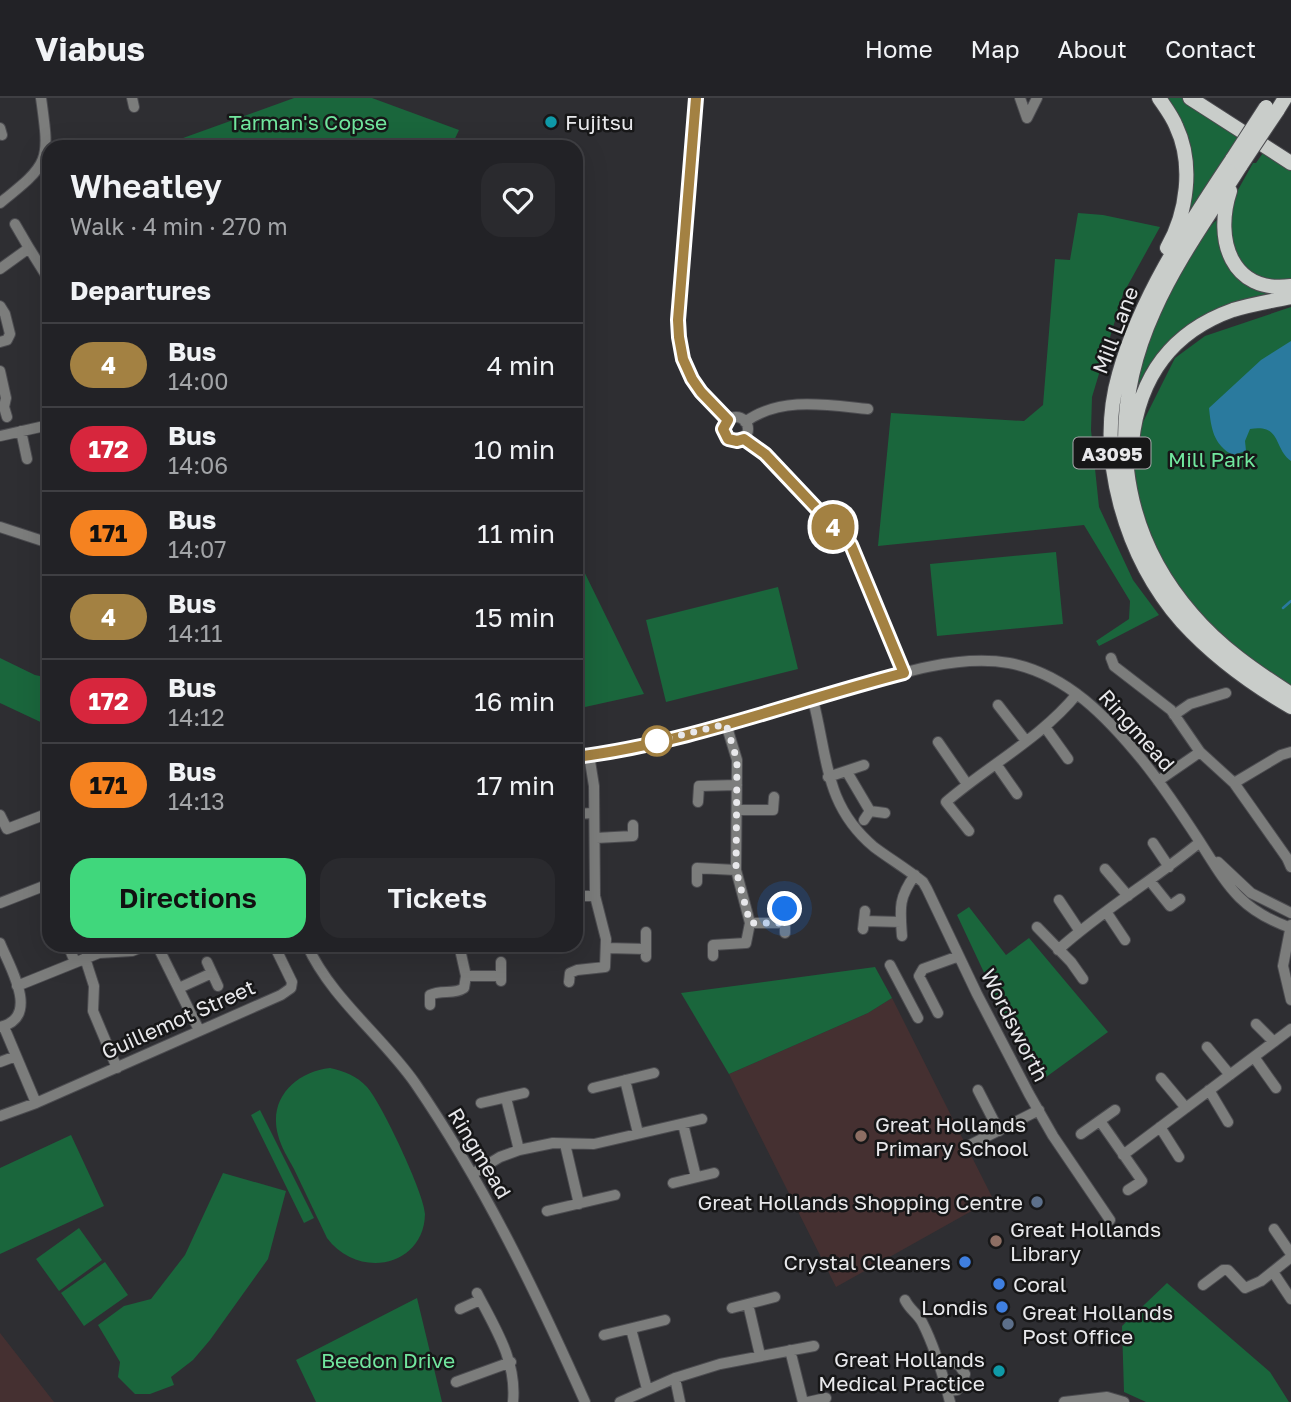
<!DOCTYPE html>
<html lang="en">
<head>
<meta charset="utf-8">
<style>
	:root { --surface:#222226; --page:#2a2a2e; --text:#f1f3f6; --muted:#a2a4a7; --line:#3f3f43; --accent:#40d77c }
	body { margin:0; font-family:"Golos Text",sans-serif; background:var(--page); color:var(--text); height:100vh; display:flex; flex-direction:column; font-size:26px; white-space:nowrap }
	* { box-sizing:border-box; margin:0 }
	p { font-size:23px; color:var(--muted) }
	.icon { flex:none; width:38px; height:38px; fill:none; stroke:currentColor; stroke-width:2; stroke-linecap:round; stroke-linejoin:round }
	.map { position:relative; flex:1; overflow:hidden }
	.side { position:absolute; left:42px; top:42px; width:541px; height:812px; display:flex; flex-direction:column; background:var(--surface); border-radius:21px; box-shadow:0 7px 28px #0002,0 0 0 2px var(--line) }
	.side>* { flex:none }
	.badge { padding:0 14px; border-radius:23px; font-size:24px; line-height:46px }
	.you { position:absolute; width:35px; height:35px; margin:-18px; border:5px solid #fff; border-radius:50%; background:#1a73e8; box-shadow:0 0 0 10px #1a73e833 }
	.map>.badge { position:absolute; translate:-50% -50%; box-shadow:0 0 0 4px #fff }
	h2 { padding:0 28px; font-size:26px; line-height:63px }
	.round { display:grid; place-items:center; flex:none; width:74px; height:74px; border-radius:21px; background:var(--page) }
	.headline { display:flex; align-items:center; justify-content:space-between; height:119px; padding:0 28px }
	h1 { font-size:33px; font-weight:600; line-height:52px }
	.cta { display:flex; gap:14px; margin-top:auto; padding:14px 28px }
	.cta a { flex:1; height:80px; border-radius:21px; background:var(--accent); color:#111; font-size:28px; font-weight:600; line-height:80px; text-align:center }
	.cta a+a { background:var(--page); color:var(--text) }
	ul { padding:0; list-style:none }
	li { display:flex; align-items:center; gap:21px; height:84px; padding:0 28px; border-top:2px solid var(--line) }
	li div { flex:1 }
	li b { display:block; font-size:26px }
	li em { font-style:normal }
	li .badge { min-width:77px; font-weight:700; text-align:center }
	header { display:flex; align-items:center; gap:42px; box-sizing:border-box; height:98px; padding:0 35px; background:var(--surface); border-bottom:2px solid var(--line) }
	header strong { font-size:33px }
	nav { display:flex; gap:38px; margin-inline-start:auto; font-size:24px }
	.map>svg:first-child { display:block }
</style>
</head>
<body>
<header>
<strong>Viabus</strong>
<nav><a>Home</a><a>Map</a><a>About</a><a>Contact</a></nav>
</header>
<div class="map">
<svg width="1291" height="1304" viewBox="0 0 1291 1304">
	<rect width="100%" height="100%" fill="#2e2e32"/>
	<path fill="#453031" d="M892,900L993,1101L836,1189L729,976L868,915Z
		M0,1235L54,1304H0Z"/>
	<path fill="#1a663c" d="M294,0H372L459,32L451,49H158Z
		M1165,0H1182L1189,4V7L1239,38L1177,138L1187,99Z
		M1265,52L1291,69V185H1281L1247,174L1227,139L1234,99L1253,65H1256Z
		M1078,115L1103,117L1160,129L1123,196L1092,299L1091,332L1099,409L1133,482L1159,517L1099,548L1096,543L1129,521L1130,503L1084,427L878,448L891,315L1024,323L1043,307L1055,161L1070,162Z
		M1217,122L1225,157L1276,193L1274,200L1165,248L1147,270L1137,289C1137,283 1136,277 1137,272C1141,243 1195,139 1217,122Z
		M1291,209V589L1258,569L1198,516L1163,468L1137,398L1132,346L1175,260L1205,238Z
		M1056,454L1063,526L937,538L930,466Z
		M576,457L644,596L576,611Z
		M778,489L798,571L666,604L646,522Z
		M0,560L35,577L49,580V628L0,605Z
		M969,809L1006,857L1029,840L1108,934L1042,982L1003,915L957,817Z
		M875,869L892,900L868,915L729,976L681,895Z
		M330,970C344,973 357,978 367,989C381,1004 425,1097 425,1116C424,1169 358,1182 327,1140C316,1117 305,1094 294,1071C288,1060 281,1049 278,1037C268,1000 296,974 330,970Z
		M260,1012L314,1120L304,1125L251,1017Z
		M71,1037L104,1108L0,1156V1070Z
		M223,1075L286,1093L268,1161L210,1242L193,1262L171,1279L174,1287L150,1296H135L118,1279L120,1264L98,1227L124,1208L151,1201L185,1157Z
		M79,1130L102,1162L59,1193L36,1161Z
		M105,1164L128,1197L84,1228L61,1195Z
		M1167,1185L1270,1274L1289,1304H1146L1124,1294L1122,1228Z
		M417,1200L442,1304H316L296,1262Z"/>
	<path fill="#2a7a9e" d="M1291,243V363C1273,350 1282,326 1250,331L1245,343L1246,353L1233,357C1213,347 1211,329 1209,310L1261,262Z"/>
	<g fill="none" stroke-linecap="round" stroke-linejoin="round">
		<path stroke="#2a7a9e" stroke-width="2.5" d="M1283,510L1291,503"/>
		<g stroke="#4c4c50" stroke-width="12">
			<path id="minor" d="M132,0L134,9
				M696,0L678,222C681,268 695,290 728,322
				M1020,0L1027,20
				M1027,20L1037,0
				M0,30L2,37
				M0,105C50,65 50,64 41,0
				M15,126L29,150
				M0,171L29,150L49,182
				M0,208L5,216L10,236L7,242L0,244
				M0,273L6,300L4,309L7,319
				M724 331a12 12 0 1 1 24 0a12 12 0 1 1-24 0Z
				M745,324C781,298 827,307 868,311
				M21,333L27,361
				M0,338L49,327
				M0,429L49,445
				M1111,560L1114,568L1171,612L1200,654L1234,685L1287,760L1291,769
				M813,602C828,659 824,707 874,749C890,761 907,771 923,784L927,791L977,896L1029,996L1053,1038L1110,1122
				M998,607L1026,643
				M1174,617L1190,606L1226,595
				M1045,629L1068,661
				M938,644L967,686
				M576,659C656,649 736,624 813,602C872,585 947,554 1009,565C1067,576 1108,620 1143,663C1163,688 1181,715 1198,741C1227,786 1238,811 1291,830
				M996,666L1017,696
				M847,674L870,713
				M828,679L864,667
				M1158,683L1200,654
				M1234,685L1281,657L1291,654
				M698,704L699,688L737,687
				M738,712H773L774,699
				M576,716L593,715
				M0,717L7,731L49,715
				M864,722L870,713L885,715
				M969,733L946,704C989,667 1041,640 1077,596
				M596,740L633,738V727
				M1153,745L1169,769
				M1218,764L1251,795L1291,815
				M1105,771L1128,798
				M1150,783L1170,808L1180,801
				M697,784V770L736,772
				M576,798H595
				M1059,802L1079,832
				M0,805L49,786
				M785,811V835
				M1107,815L1125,842
				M864,823L901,824
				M750,825H784
				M1291,827L1283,868L1291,902
				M1037,829L1071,864L1083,881
				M863,831L865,813
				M902,838C900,811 898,800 915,777
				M0,845C10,870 41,919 0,929
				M68,847L75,864
				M157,847L199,932
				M307,847C331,900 382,938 415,985C483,1084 536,1194 585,1304
				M607,850L646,851
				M1058,852C1102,812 1154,782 1200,744
				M713,858V847L746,845L750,825L736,772L737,662L726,626
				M646,859V834
				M85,860L94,888L93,913L117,970
				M207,864L218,888
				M501,864V883
				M890,867L918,920
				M466,878H501
				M569,884L570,875L577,872L605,869L606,841L595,798L594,688L589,657
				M17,888L99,855L132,853L147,847
				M179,890L212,875
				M430,907V897C441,891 454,897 464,890L466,878L459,847
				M938,915L919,878L923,871L959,858
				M1256,926L1274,944
				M4,929L36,1005
				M1207,949L1230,977
				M1254,959L1276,990
				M0,964L16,958
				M1161,980L1186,1010
				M625,982L638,1035
				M593,990L654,975
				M978,992L999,1033
				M1209,992L1228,1024
				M506,1000L519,1052
				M481,1005L524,995
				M0,1018L36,1005L281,897L291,890L292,884L274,847
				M1100,1023L1142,1083L1128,1092
				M683,1026L696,1079
				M1160,1029L1179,1059
				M1081,1036L1115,1012
				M565,1046L579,1106
				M968,1048L1039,1012
				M1123,1057L1291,931
				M472,1076L500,1059L519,1052L553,1045L594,1046L702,1021
				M673,1085L714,1075
				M547,1113L615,1097
				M1274,1131L1291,1156
				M1273,1174L1291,1201
				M1203,1187L1223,1172H1228L1245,1190L1261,1183L1291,1159
				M477,1195C495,1230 517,1263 513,1304
				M905,1202C910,1212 917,1215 922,1224C935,1249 943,1277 950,1304
				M748,1206L760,1257
				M732,1210L775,1199
				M460,1211L480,1202
				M631,1231L647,1291
				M604,1237L665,1222
				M790,1252L803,1304
				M939,1266L951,1264L959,1267L965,1276L957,1292L947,1293
				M675,1280L680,1304
				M456,1284L511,1264
				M620,1304L675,1280L720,1266L814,1248
				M808,1304L826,1300
				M1064,1304L1107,1299L1124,1304"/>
		</g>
		<g stroke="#4c4c50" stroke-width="16">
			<path id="major" d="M1159,0C1165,9 1172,18 1176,28C1194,66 1187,115 1167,150
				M1190,0L1291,65
				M1277,13L1285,0
				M1233,60C1188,128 1141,197 1119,276C1095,359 1126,460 1182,524C1213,558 1251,586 1291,609
				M1241,67C1211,115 1177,161 1154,213C1107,316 1116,429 1192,516C1220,549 1255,573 1291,596
				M1230,93C1214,141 1231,196 1291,188
				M1132,344C1139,279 1171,234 1233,212C1252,206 1272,203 1291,199"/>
		</g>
		<use href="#minor" stroke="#7c7d7c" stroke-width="10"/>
		<use href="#major" stroke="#c9cdca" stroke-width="14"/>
		<g stroke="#4c4c50" stroke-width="16" stroke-linecap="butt">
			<path id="major-bridge" d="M1233,60L1266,9
				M1241,67L1277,13"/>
		</g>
		<use href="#major-bridge" stroke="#c9cdca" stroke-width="14"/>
	</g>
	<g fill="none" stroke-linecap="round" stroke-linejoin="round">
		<g stroke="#fff" stroke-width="16">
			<path id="line" d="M576,659C688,645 795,603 904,575L851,447L765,356L744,341L737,343L728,341L723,331L728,322L701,294L692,281L683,261L679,239L678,222L696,0"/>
		</g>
		<use href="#line" stroke="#a38142" stroke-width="10"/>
		<path stroke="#e8e8eb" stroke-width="7" stroke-dasharray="0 12.6" d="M657,643L726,626L737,662L736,772L750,825H784L785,811"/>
	</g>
	<g fill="#0f9aa8" stroke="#171718" stroke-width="2.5">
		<circle cx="551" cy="24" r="7"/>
		<circle cx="999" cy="1273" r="7"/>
	</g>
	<circle fill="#fff" stroke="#a38142" stroke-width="3.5" cx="657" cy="643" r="14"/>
	<g fill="#8d6e63" stroke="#171718" stroke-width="2.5">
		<circle cx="861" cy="1038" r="7"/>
		<circle cx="996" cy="1143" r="7"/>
	</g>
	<g fill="#5c6f8a" stroke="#171718" stroke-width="2.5">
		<circle cx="1037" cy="1104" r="7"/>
		<circle cx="1008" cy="1226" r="7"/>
	</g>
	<g fill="#3f7fe0" stroke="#171718" stroke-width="2.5">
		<circle cx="965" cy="1164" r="7"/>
		<circle cx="999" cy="1186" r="7"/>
		<circle cx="1002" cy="1209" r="7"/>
	</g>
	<g text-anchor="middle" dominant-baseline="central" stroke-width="5" stroke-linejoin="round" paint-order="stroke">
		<rect fill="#171718" stroke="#a9a9ac" stroke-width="2" x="1073.5" y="339.5" width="77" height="31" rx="5"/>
		<g font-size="19" font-weight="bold" fill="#e8e8eb">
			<text x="1112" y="355">A3095</text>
		</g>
		<g font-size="21" fill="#71e69e" stroke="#171718">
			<text x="308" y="24">Tarman's Copse</text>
			<text x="1212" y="361">Mill Park</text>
			<text x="388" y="1262">Beedon Drive</text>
		</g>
		<g font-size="21" fill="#e8e8eb" stroke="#171718" text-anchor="start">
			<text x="565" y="24">Fujitsu</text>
			<text x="875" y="1026">Great Hollands<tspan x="875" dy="24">Primary School</tspan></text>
			<text x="1023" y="1104" text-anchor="end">Great Hollands Shopping Centre</text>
			<text x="1010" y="1131">Great Hollands<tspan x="1010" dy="24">Library</tspan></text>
			<text x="951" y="1164" text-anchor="end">Crystal Cleaners</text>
			<text x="1013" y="1186">Coral</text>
			<text x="988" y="1209" text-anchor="end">Londis</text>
			<text x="1022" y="1214">Great Hollands<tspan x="1022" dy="24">Post Office</tspan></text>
			<text x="985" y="1261" text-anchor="end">Great Hollands<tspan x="985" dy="24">Medical Practice</tspan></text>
		</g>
		<g font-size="21" fill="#e8e8eb" stroke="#171718">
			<text transform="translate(1115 232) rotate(-69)">Mill Lane</text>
			<text transform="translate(1137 632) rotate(48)">Ringmead</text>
			<text transform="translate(178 921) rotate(-24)">Guillemot Street</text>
			<text transform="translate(1015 927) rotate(63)">Wordsworth</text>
			<text transform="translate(480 1055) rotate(59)">Ringmead</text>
		</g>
	</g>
</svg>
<div class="you" style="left:785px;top:811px"></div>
<b class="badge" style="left:833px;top:429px;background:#a38142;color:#fff">4</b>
<section class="side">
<div class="headline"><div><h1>Wheatley</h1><p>Walk · 4 min · 270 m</p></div><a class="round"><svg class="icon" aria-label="heart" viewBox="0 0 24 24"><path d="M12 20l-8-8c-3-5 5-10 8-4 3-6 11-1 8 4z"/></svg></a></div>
<h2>Departures</h2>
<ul>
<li><span class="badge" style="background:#a38142;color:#fff">4</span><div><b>Bus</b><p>14:00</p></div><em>4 min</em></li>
<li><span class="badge" style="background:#d7263d;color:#fff">172</span><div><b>Bus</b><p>14:06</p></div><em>10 min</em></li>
<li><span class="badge" style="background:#f58220;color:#111">171</span><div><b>Bus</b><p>14:07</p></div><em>11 min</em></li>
<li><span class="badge" style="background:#a38142;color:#fff">4</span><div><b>Bus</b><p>14:11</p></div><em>15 min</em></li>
<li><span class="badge" style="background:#d7263d;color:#fff">172</span><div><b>Bus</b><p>14:12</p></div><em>16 min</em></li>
<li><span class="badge" style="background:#f58220;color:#111">171</span><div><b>Bus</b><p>14:13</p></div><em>17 min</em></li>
</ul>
<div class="cta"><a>Directions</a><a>Tickets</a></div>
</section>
</div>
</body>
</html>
